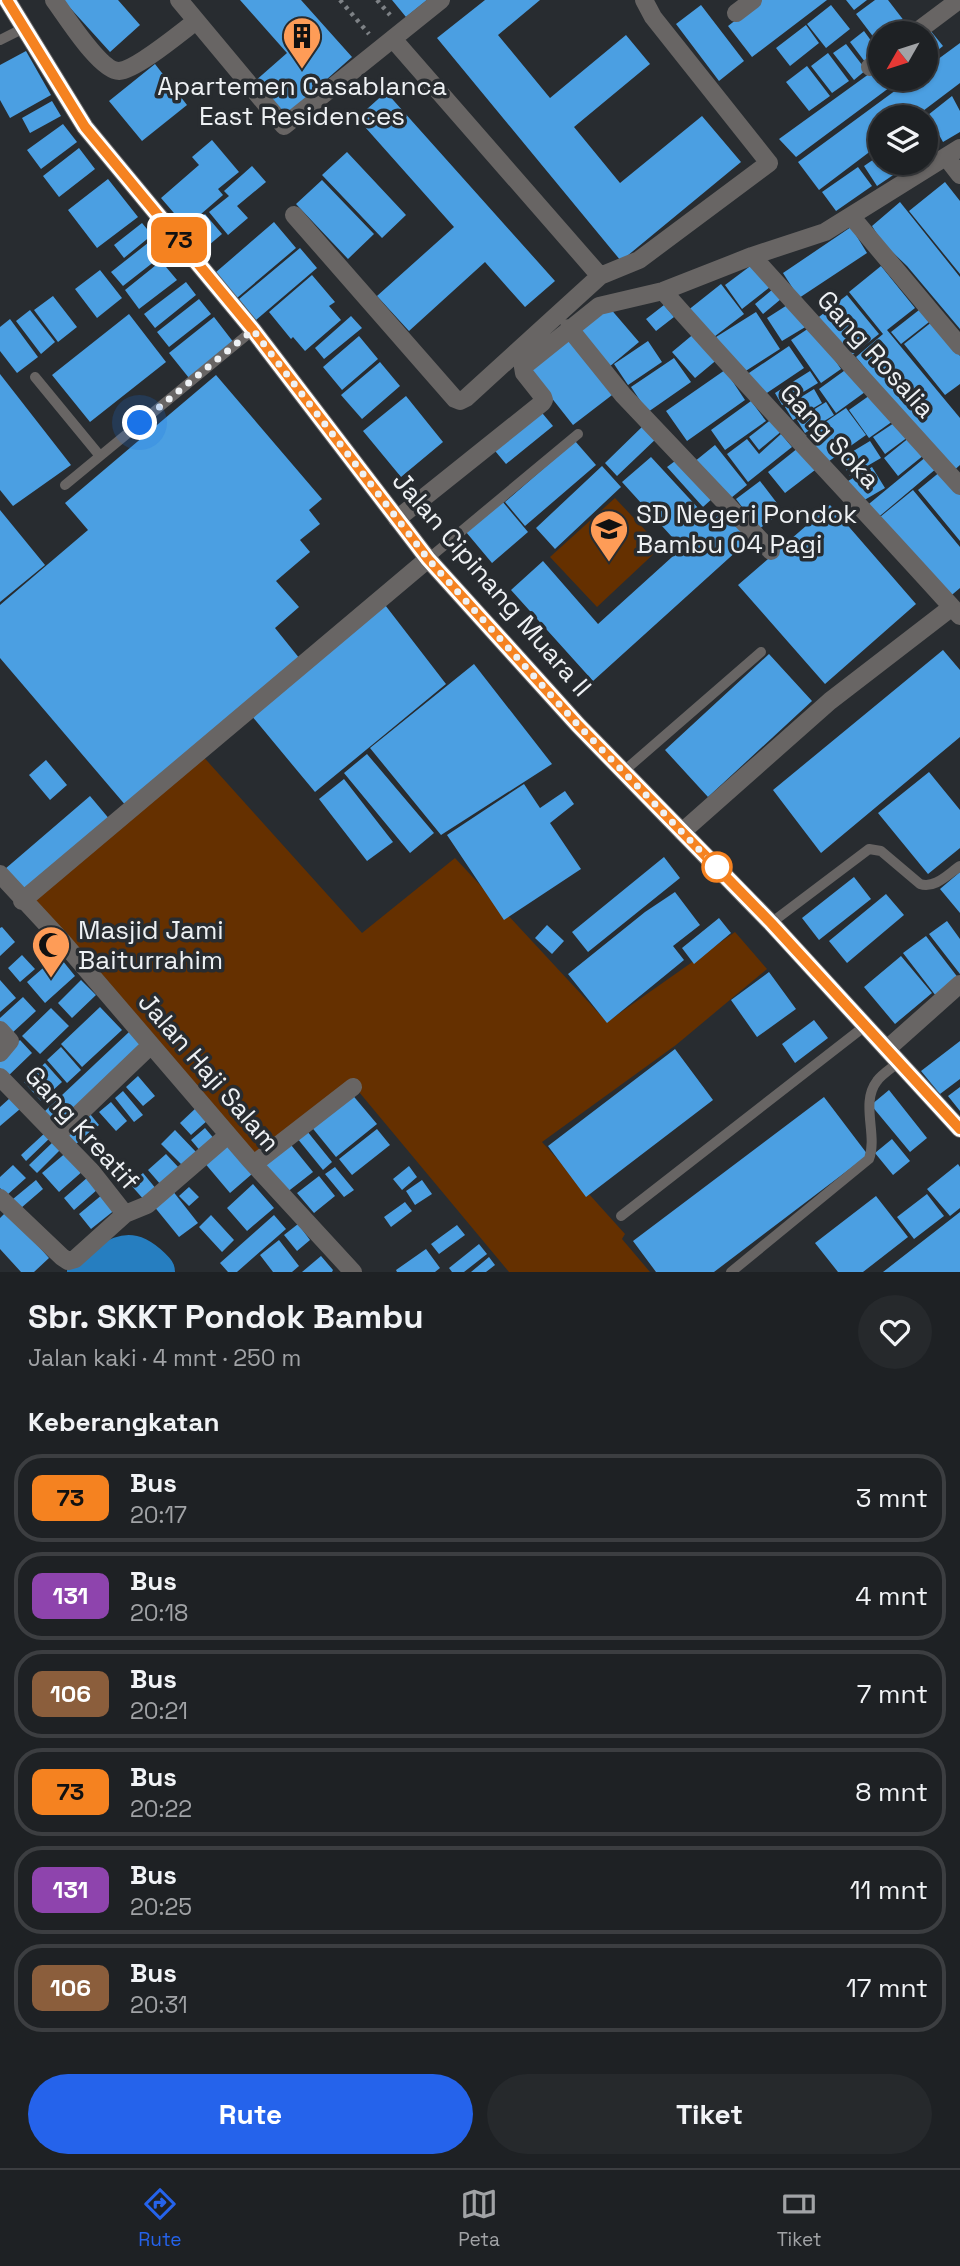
<!DOCTYPE html>
<html lang="id">
<head>
<meta charset="utf-8">
<style>
	:root { --surface:#1e2124; --page:#26292c; --text:#f1f3f6; --muted:#a1a3a6; --line:#3c3e41; --accent:#2563eb }
	body { margin:0; font-family:"Space Grotesk",sans-serif; background:var(--page); color:var(--text); height:100vh; display:flex; flex-direction:column; font-size:26px; white-space:nowrap }
	* { box-sizing:border-box; margin:0 }
	p { font-size:23px; color:var(--muted) }
	.icon { flex:none; width:38px; height:38px; fill:none; stroke:currentColor; stroke-width:2; stroke-linecap:round; stroke-linejoin:round }
	.map { position:relative; height:1272px; overflow:hidden }
	.details { display:flex; flex-direction:column; background:var(--surface); flex:1 }
	.details>* { flex:none }
	.badge { padding:0 14px; border-radius:10px; font-size:24px; line-height:46px }
	.needle { width:46px; rotate:231deg }
	.tools { position:absolute; left:868px; top:21px; display:grid; gap:14px }
	.tools a { display:grid; place-items:center; width:70px; height:70px; border-radius:50%; background:var(--surface); box-shadow:0 2px 5px #0004,0 0 0 2px var(--line); font-size:35px }
	.you { position:absolute; width:35px; height:35px; margin:-18px; border:5px solid #fff; border-radius:50%; background:#1a73e8; box-shadow:0 0 0 10px #1a73e833 }
	.map>.badge { position:absolute; translate:-50% -50%; box-shadow:0 0 0 4px #fff }
	h2 { padding:0 28px; font-size:26px; line-height:63px }
	.round { display:grid; place-items:center; flex:none; width:74px; height:74px; border-radius:37px; background:var(--page) }
	.head { display:flex; align-items:center; justify-content:space-between; height:119px; padding:0 28px }
	h1 { font-size:33px; font-weight:700; line-height:52px }
	.primary-button { display:flex; gap:14px; margin-top:auto; padding:14px 28px }
	.primary-button a { flex:1; height:80px; border-radius:42px; background:var(--accent); color:#fff; font-size:28px; font-weight:700; line-height:80px; text-align:center }
	.primary-button a+a { background:var(--page); color:var(--text) }
	ul { padding:0; list-style:none }
	li { display:flex; align-items:center; gap:21px; height:88px; margin:0 14px 10px; padding:0 14px; border:4px solid var(--line); border-radius:28px }
	li div { flex:1 }
	li b { display:block; font-size:26px }
	li em { font-style:normal }
	li .badge { min-width:77px; font-weight:700; text-align:center }
	.menu { display:flex; justify-content:space-around; align-items:center; height:98px; border-top:2px solid var(--line); background:var(--surface); font-size:19px; color:var(--muted) }
	.menu a { display:grid; justify-items:center; gap:4px }
	.menu .selected { color:var(--accent) }
	.map>svg:first-child { display:block }
</style>
</head>
<body>
<div class="map">
<svg width="960" height="1272" viewBox="0 0 960 1272">
	<rect width="100%" height="100%" fill="#282c30"/>
	<path fill="#653000" d="M615,498L661,547L597,607L550,557Z
		M200,753L362,933L455,858L607,1022L735,932L767,969L676,1045L542,1142L625,1234L622,1239L650,1272H509L354,1086L254,1161L29,901Z"/>
	<g fill="none" stroke-linecap="round" stroke-linejoin="round">
		<path stroke="#267ec0" stroke-width="42" d="M88,1272C121,1263 125,1241 154,1272"/>
	</g>
	<path fill="#4b9fe2" d="M63,0H118L140,25L110,52Z
		M240,0H301L352,57L284,117L253,83L287,53Z
		M392,0H427L406,17Z
		M485,0H540L498,35L550,98L626,35L650,64L574,127L620,183L702,116L741,162L621,261L437,38Z
		M762,0H827L752,57L728,26Z
		M846,0H867L854,10Z
		M875,0H888L905,22L891,33H880V41L878,43L856,14Z
		M701,5L744,61L719,81L676,24Z
		M831,5L850,29L826,48L807,24Z
		M806,25L819,43L790,66L776,48Z
		M930,30L943,46L926,60V33Z
		M864,31L880,53L868,66L850,42Z
		M960,43V83L915,117H880V144L819,190L798,162L911,79H926V68Z
		M846,44L866,70L854,80L833,53Z
		M26,51L51,95L10,118L0,100V65Z
		M828,53L849,81L832,93L811,66Z
		M155,64L187,105L142,141L109,101Z
		M807,66L830,96L809,111L786,82Z
		M880,66V79H901L796,157L779,139Z
		M386,92L555,281L525,307L485,262L409,331L377,296L454,227L357,118Z
		M952,96L960,111V132L943,142L928,115Z
		M52,101L61,116L30,133L22,118Z
		M63,124L77,142L41,169L27,150Z
		M926,134L934,147L926,153Z
		M212,140L239,172L218,189L223,195L186,227L161,198L199,165L192,157Z
		M79,148L95,169L59,197L43,176Z
		M347,152L406,215L382,238L322,175Z
		M880,155V163H911L877,186L864,166Z
		M252,166L266,182L237,206L248,218L228,235L209,212L229,196L224,191Z
		M858,167L872,186L836,211L822,192Z
		M108,179L138,217L97,248L68,210Z
		M322,180L374,234L348,259L296,204Z
		M945,182L960,201V274L909,211Z
		M900,202L960,277V329L907,266L882,242L872,226Z
		M205,214L222,234L202,251L185,231Z
		M274,222L296,248L237,298L215,273Z
		M142,223L152,235L124,258L114,245Z
		M851,227L867,253L799,298L783,273Z
		M158,235L169,250L123,286L111,272Z
		M300,248L317,268L256,320L239,299Z
		M161,261L177,280L139,309L125,290Z
		M753,264L770,287L742,309L725,285Z
		M881,266L915,308L887,330L960,418V465L951,473L856,357L883,334L849,292Z
		M100,270L122,298L97,318L75,289Z
		M312,275L335,302L329,306L341,320L305,351L293,337L291,339L269,312Z
		M186,282L196,295L155,328L144,314Z
		M721,284L744,314L710,340L687,311Z
		M773,289L781,299L763,314L755,304Z
		M847,295L879,334L847,359L815,320Z
		M53,296L77,327L58,342L34,310Z
		M199,299L211,314L169,347L157,332Z
		M792,302L807,326L782,341L767,318Z
		M664,305L674,317L656,331L646,319Z
		M609,307L639,342L609,367L576,325Z
		M30,310L55,342L41,354L16,321Z
		M919,310L929,322L901,344L891,332Z
		M756,312L780,349L741,374L716,337Z
		M129,314L166,362L90,422L52,375Z
		M351,316L362,328L324,359L315,348Z
		M214,317L234,343L189,378L169,353Z
		M10,319L38,357L17,373L0,351V327Z
		M933,321L960,356V384L945,395L904,344Z
		M812,326L841,369L821,383L791,340Z
		M696,332L719,358L695,378L672,352Z
		M571,335L616,392L573,425L528,368Z
		M359,336L378,359L342,390L323,367Z
		M648,341L662,362L628,385L614,364Z
		M789,346L804,368L761,397L746,375Z
		M674,358L691,382L648,412L631,387Z
		M380,362L400,386L362,419L341,395Z
		M848,368L865,392L836,413L819,389Z
		M725,370L745,400L687,441L666,411Z
		M810,371L818,383L782,405L775,393Z
		M0,374L71,465L13,506L0,490Z
		M216,375L322,499L309,510L320,524L300,540L310,552L276,581L299,607L275,628L300,659L127,807L0,658V605L88,530L65,503Z
		M814,389L822,403L793,420L785,407Z
		M873,393L893,421L869,438L849,410Z
		M406,396L443,442L401,477L363,431Z
		M751,401L766,421L725,450L711,430Z
		M826,402L834,415L805,433L797,420Z
		M538,408L553,426L506,464L491,446Z
		M846,408L866,435L825,464L805,436Z
		M773,418L783,430L759,450L749,437Z
		M897,421L908,437L885,454L873,437Z
		M646,423L659,436L617,476L605,463Z
		M781,434L792,447L748,482L727,454L747,439L759,454Z
		M910,437L924,455L898,476L884,458Z
		M575,441L596,465L525,526L505,502Z
		M870,441L881,458L850,476L840,459Z
		M715,445L747,485L726,502L694,462Z
		M798,448L815,470L785,493L768,472Z
		M927,456L937,468L875,520L864,508Z
		M651,457L711,522L723,511L749,540L593,681L511,590L543,561L598,624L682,548L622,482Z
		M679,458L714,497L703,507L667,467Z
		M602,466L621,487L555,549L536,528Z
		M872,467L885,488L861,502L848,481Z
		M941,471L960,493V541L918,490Z
		M760,481L783,511L759,529L736,499Z
		M913,490L960,547V588L947,599L880,517Z
		M502,501L528,532L492,563L466,532Z
		M830,505L916,604L825,684L738,585Z
		M0,510L45,565L0,602Z
		M382,601L446,684L315,792L251,715Z
		M943,650L960,670V737L821,853L773,790Z
		M769,654L812,701L708,797L665,750Z
		M474,664L552,764L441,835L370,748Z
		M367,754L434,833L410,853L344,773Z
		M46,760L67,785L50,800L29,775Z
		M929,772L960,810V848L928,874L878,813Z
		M344,779L393,842L367,861L319,799Z
		M524,784L540,808L565,791L574,804L550,823L581,869L504,920L447,835Z
		M90,796L111,821L26,894L5,869Z
		M664,857L680,878L588,952L572,932Z
		M960,872V913L940,889Z
		M854,877L871,899L819,940L802,918Z
		M675,892L700,925L673,946L684,960L607,1023L568,974L645,912Z
		M886,894L904,915L847,963L829,941Z
		M719,918L731,933L694,964L682,948Z
		M947,921L960,939V974L929,934Z
		M547,925L564,941L552,954L535,938Z
		M2,927L15,942L0,956V928Z
		M926,936L959,979L936,996L903,953Z
		M22,955L35,969L20,982L8,968Z
		M58,955L75,976L45,1003L27,982Z
		M901,956L932,993L895,1024L864,987Z
		M769,972L796,1009L757,1037L731,1000Z
		M0,980L16,998L0,1012Z
		M81,980L96,995L72,1018L58,1003Z
		M23,997L36,1011L11,1034L0,1022V1018Z
		M100,1007L122,1030L82,1067L61,1044Z
		M51,1008L69,1026L40,1054L22,1036Z
		M814,1020L828,1038L795,1063L782,1044Z
		M129,1032L144,1048L59,1128L44,1112Z
		M20,1040L32,1053L6,1078L0,1072V1059Z
		M960,1041V1079L940,1094L921,1071Z
		M61,1047L81,1070L67,1083L47,1060Z
		M675,1049L713,1100L586,1197L548,1146Z
		M45,1063L62,1082L41,1101L24,1082Z
		M138,1076L155,1096L143,1106L126,1087Z
		M960,1087V1111L948,1096Z
		M889,1090L927,1138L910,1152L871,1105Z
		M123,1091L143,1115L134,1122L115,1098Z
		M350,1092L377,1124L336,1157L310,1125Z
		M824,1097L868,1155L714,1272H656L633,1241Z
		M10,1098L20,1109L0,1126V1107Z
		M111,1102L127,1121L116,1131L99,1112Z
		M197,1107L208,1120L191,1135L180,1123Z
		M90,1114L99,1125L71,1148L62,1137Z
		M205,1128L216,1141L202,1153L191,1140Z
		M377,1129L390,1145L352,1175L339,1159Z
		M175,1130L197,1153L183,1166L161,1144Z
		M47,1131L52,1136L26,1161L21,1155Z
		M307,1131L332,1162L323,1170L297,1138Z
		M892,1139L910,1161L893,1175L875,1153Z
		M287,1140L313,1172L286,1193L260,1161Z
		M54,1141L61,1149L37,1173L29,1165Z
		M226,1142L252,1174L230,1193L203,1161Z
		M68,1151L84,1170L59,1192L42,1173Z
		M166,1154L180,1169L161,1185L148,1170Z
		M958,1164L960,1167V1208L950,1216L927,1189Z
		M13,1165L26,1178L7,1195L0,1188V1177Z
		M409,1166L417,1177L402,1190L393,1179Z
		M335,1167L354,1190L344,1197L325,1174Z
		M143,1173L157,1190L145,1201L130,1184Z
		M319,1176L335,1196L314,1213L297,1193Z
		M88,1177L98,1189L74,1210L64,1198Z
		M36,1180L43,1189L21,1208L13,1199Z
		M422,1180L432,1194L415,1205L406,1191Z
		M253,1184L274,1208L247,1231L227,1208Z
		M189,1187L199,1197L189,1206L179,1196Z
		M172,1190L198,1223L179,1237L153,1205Z
		M103,1194L116,1209L91,1229L79,1214Z
		M927,1194L944,1216L914,1239L897,1217Z
		M876,1196L908,1237L863,1272H838L815,1243Z
		M405,1202L412,1211L391,1227L384,1217Z
		M7,1211L49,1258L34,1272H21L0,1249V1218Z
		M960,1212V1272H883Z
		M211,1215L234,1240L222,1252L199,1227Z
		M274,1215L286,1229L237,1272H228L220,1263Z
		M298,1224L310,1240L297,1251L284,1235Z
		M457,1225L465,1235L439,1254L431,1244Z
		M279,1240L299,1266L292,1272H273L260,1255Z
		M479,1244L487,1254L464,1272H452L449,1268Z
		M426,1249L440,1268L435,1272H397L396,1270Z
		M321,1256L333,1270L332,1272H302Z
		M489,1257L495,1265L486,1272H471Z"/>
	<g fill="none" stroke-linecap="round" stroke-linejoin="round">
		<path stroke="#7e8286" stroke-width="4.5" stroke-dasharray="3.5 5" stroke-linecap="butt" d="M340,0L369,34
			M377,0L390,15"/>
		<path stroke="#686564" stroke-width="10" d="M0,40L24,28
			M35,377L100,456
			M65,485L253,330
			M428,559L578,434
			M624,771L761,652
			M771,923L869,849L881,851L920,884C935,889 948,874 960,866
			M621,1216L865,1026
			M731,1272L869,1159C878,1135 860,1103 877,1081C882,1074 892,1068 899,1062"/>
		<path stroke="#686564" stroke-width="18" d="M54,0C66,16 100,71 119,71C136,70 180,33 196,21
			M179,0L284,126L441,0
			M736,13L753,0
			M915,33L959,0
			M393,39L600,276
			M870,67L880,59
			M946,157L960,175
			M294,215L455,399L460,401L466,398L600,276L639,260L769,163L653,17L644,0
			M851,216L960,346
			M752,256L960,486
			M663,291C760,401 862,507 960,616
			M569,328L623,395L771,551
			M397,519L542,403L544,400L543,397L524,373L523,367L599,306L663,291L752,256L825,232L960,148
			M682,832L830,701L952,607
			M0,874L62,941L249,1159L353,1272
			M22,901L428,559
			M0,1030L10,1041L0,1053
			M887,1049L960,984
			M0,1077L92,1172L125,1214
			M57,1135L151,1045
			M254,1164L353,1087
			M0,1198L62,1257L68,1261L75,1259L125,1214L147,1205L228,1135"/>
		<path stroke="#686564" stroke-width="18" d="M7,0L85,127L253,330L428,559L578,725L771,923L960,1129"/>
	</g>
	<g fill="none" stroke-linecap="round" stroke-linejoin="round">
		<g stroke="#fff" stroke-width="16">
			<path id="line" d="M7,0L85,127L253,330L428,559L578,725L771,923L960,1129"/>
		</g>
		<use href="#line" stroke="#f58220" stroke-width="10"/>
		<path stroke="#eef1f4" stroke-width="7" stroke-dasharray="0 12.6" d="M140,423L253,330L428,559L578,725L718,869L717,867"/>
	</g>
	<defs>
		<g id="building-pin" transform="scale(2.0125)"><path d="M0 17L-7.5 6A9.5 9.5 0 1 1 7.5 6Z" fill="#fe9c57" stroke="#282c30"/><path d="M-4-6H4V6H1V3H-1V6H-4ZM-2.5-4.3h1.7v1.8h-1.7ZM.8-4.3h1.7v1.8H.8ZM-2.5-1h1.7V.8h-1.7ZM.8-1h1.7V.8H.8Z" fill="#111"/></g>
		<g id="school-pin" transform="scale(2.0125)"><path d="M0 17L-7.5 6A9.5 9.5 0 1 1 7.5 6Z" fill="#fe9c57" stroke="#282c30"/><path d="M0-5L7-2L0 1L-7-2ZM-4 1L0 2.5L4 1V4Q0 6-4 4Z" fill="#111"/></g>
		<g id="mosque-pin" transform="scale(2.0125)"><path d="M0 17L-7.5 6A9.5 9.5 0 1 1 7.5 6Z" fill="#fe9c57" stroke="#282c30"/><path d="M3.5-4.9A6 6 0 1 0 3.5 4.9A5 5 0 1 1 3.5-4.9Z" fill="#111"/></g>
	</defs>
	<g fill-rule="evenodd">
		<use href="#building-pin" x="302" y="36"/>
		<use href="#school-pin" x="609" y="529"/>
		<use href="#mosque-pin" x="51" y="945"/>
	</g>
	<circle fill="#fff" stroke="#f58220" stroke-width="3.5" cx="717" cy="867" r="14"/>
	<g text-anchor="middle" dominant-baseline="central" stroke-width="7" stroke-linejoin="round" paint-order="stroke">
		<g font-size="26" fill="#eef1f4" stroke="#282c30" text-anchor="start">
			<text x="302" y="86" text-anchor="middle">Apartemen Casablanca<tspan x="302" dy="30">East Residences</tspan></text>
			<text x="636" y="514">SD Negeri Pondok<tspan x="636" dy="30">Bambu 04 Pagi</tspan></text>
			<text x="78" y="930">Masjid Jami<tspan x="78" dy="30">Baiturrahim</tspan></text>
		</g>
		<g font-size="26" fill="#eef1f4" stroke="#282c30">
			<text transform="translate(876 354) rotate(48)">Gang Rosalia</text>
			<text transform="translate(830 436) rotate(47)">Gang Soka</text>
			<text transform="translate(492 584) rotate(49)">Jalan Cipinang Muara II</text>
			<text transform="translate(209 1072) rotate(49)">Jalan Haji Salam</text>
			<text transform="translate(82 1128) rotate(48)">Gang Kreatif</text>
		</g>
	</g>
</svg>
<div class="tools">
<a><svg class="needle" viewBox="-14 -14 28 28"><path d="M0-13l5 13h-10z" fill="#e53935"/><path d="M0 13l5-13h-10z" fill="#a1a3a6"/></svg></a>
<a><svg class="icon" aria-label="layers" viewBox="0 0 24 24"><path d="M12 4l9 5-9 5-9-5zM3 14l9 5 9-5"/></svg></a>
</div>
<div class="you" style="left:140px;top:423px"></div>
<b class="badge" style="left:179px;top:240px;background:#f58220;color:#111">73</b>
</div>
<section class="details">
<div class="head"><div><h1>Sbr. SKKT Pondok Bambu</h1><p>Jalan kaki · 4 mnt · 250 m</p></div><a class="round"><svg class="icon" aria-label="heart" viewBox="0 0 24 24"><path d="M12 20l-8-8c-3-5 5-10 8-4 3-6 11-1 8 4z"/></svg></a></div>
<h2>Keberangkatan</h2>
<ul>
<li><span class="badge" style="background:#f58220;color:#111">73</span><div><b>Bus</b><p>20:17</p></div><em>3 mnt</em></li>
<li><span class="badge" style="background:#8e44ad;color:#fff">131</span><div><b>Bus</b><p>20:18</p></div><em>4 mnt</em></li>
<li><span class="badge" style="background:#8b5e3c;color:#fff">106</span><div><b>Bus</b><p>20:21</p></div><em>7 mnt</em></li>
<li><span class="badge" style="background:#f58220;color:#111">73</span><div><b>Bus</b><p>20:22</p></div><em>8 mnt</em></li>
<li><span class="badge" style="background:#8e44ad;color:#fff">131</span><div><b>Bus</b><p>20:25</p></div><em>11 mnt</em></li>
<li><span class="badge" style="background:#8b5e3c;color:#fff">106</span><div><b>Bus</b><p>20:31</p></div><em>17 mnt</em></li>
</ul>
<div class="primary-button"><a>Rute</a><a>Tiket</a></div>
</section>
<nav class="menu">
<a class="selected"><svg class="icon" aria-label="directions" viewBox="0 0 24 24"><path d="M12 3l9 9-9 9-9-9zM9 14v-3h6M13 9l2 2-2 2"/></svg>Rute</a>
<a><svg class="icon" aria-label="map" viewBox="0 0 24 24"><path d="M3 6l6-2 6 2 6-2v14l-6 2-6-2-6 2zM9 4v14M15 6v14"/></svg>Peta</a>
<a><svg class="icon" aria-label="tickets" viewBox="0 0 24 24"><path d="M3 7h18v10H3zM15 7v10"/></svg>Tiket</a>
</nav>
</body>
</html>
